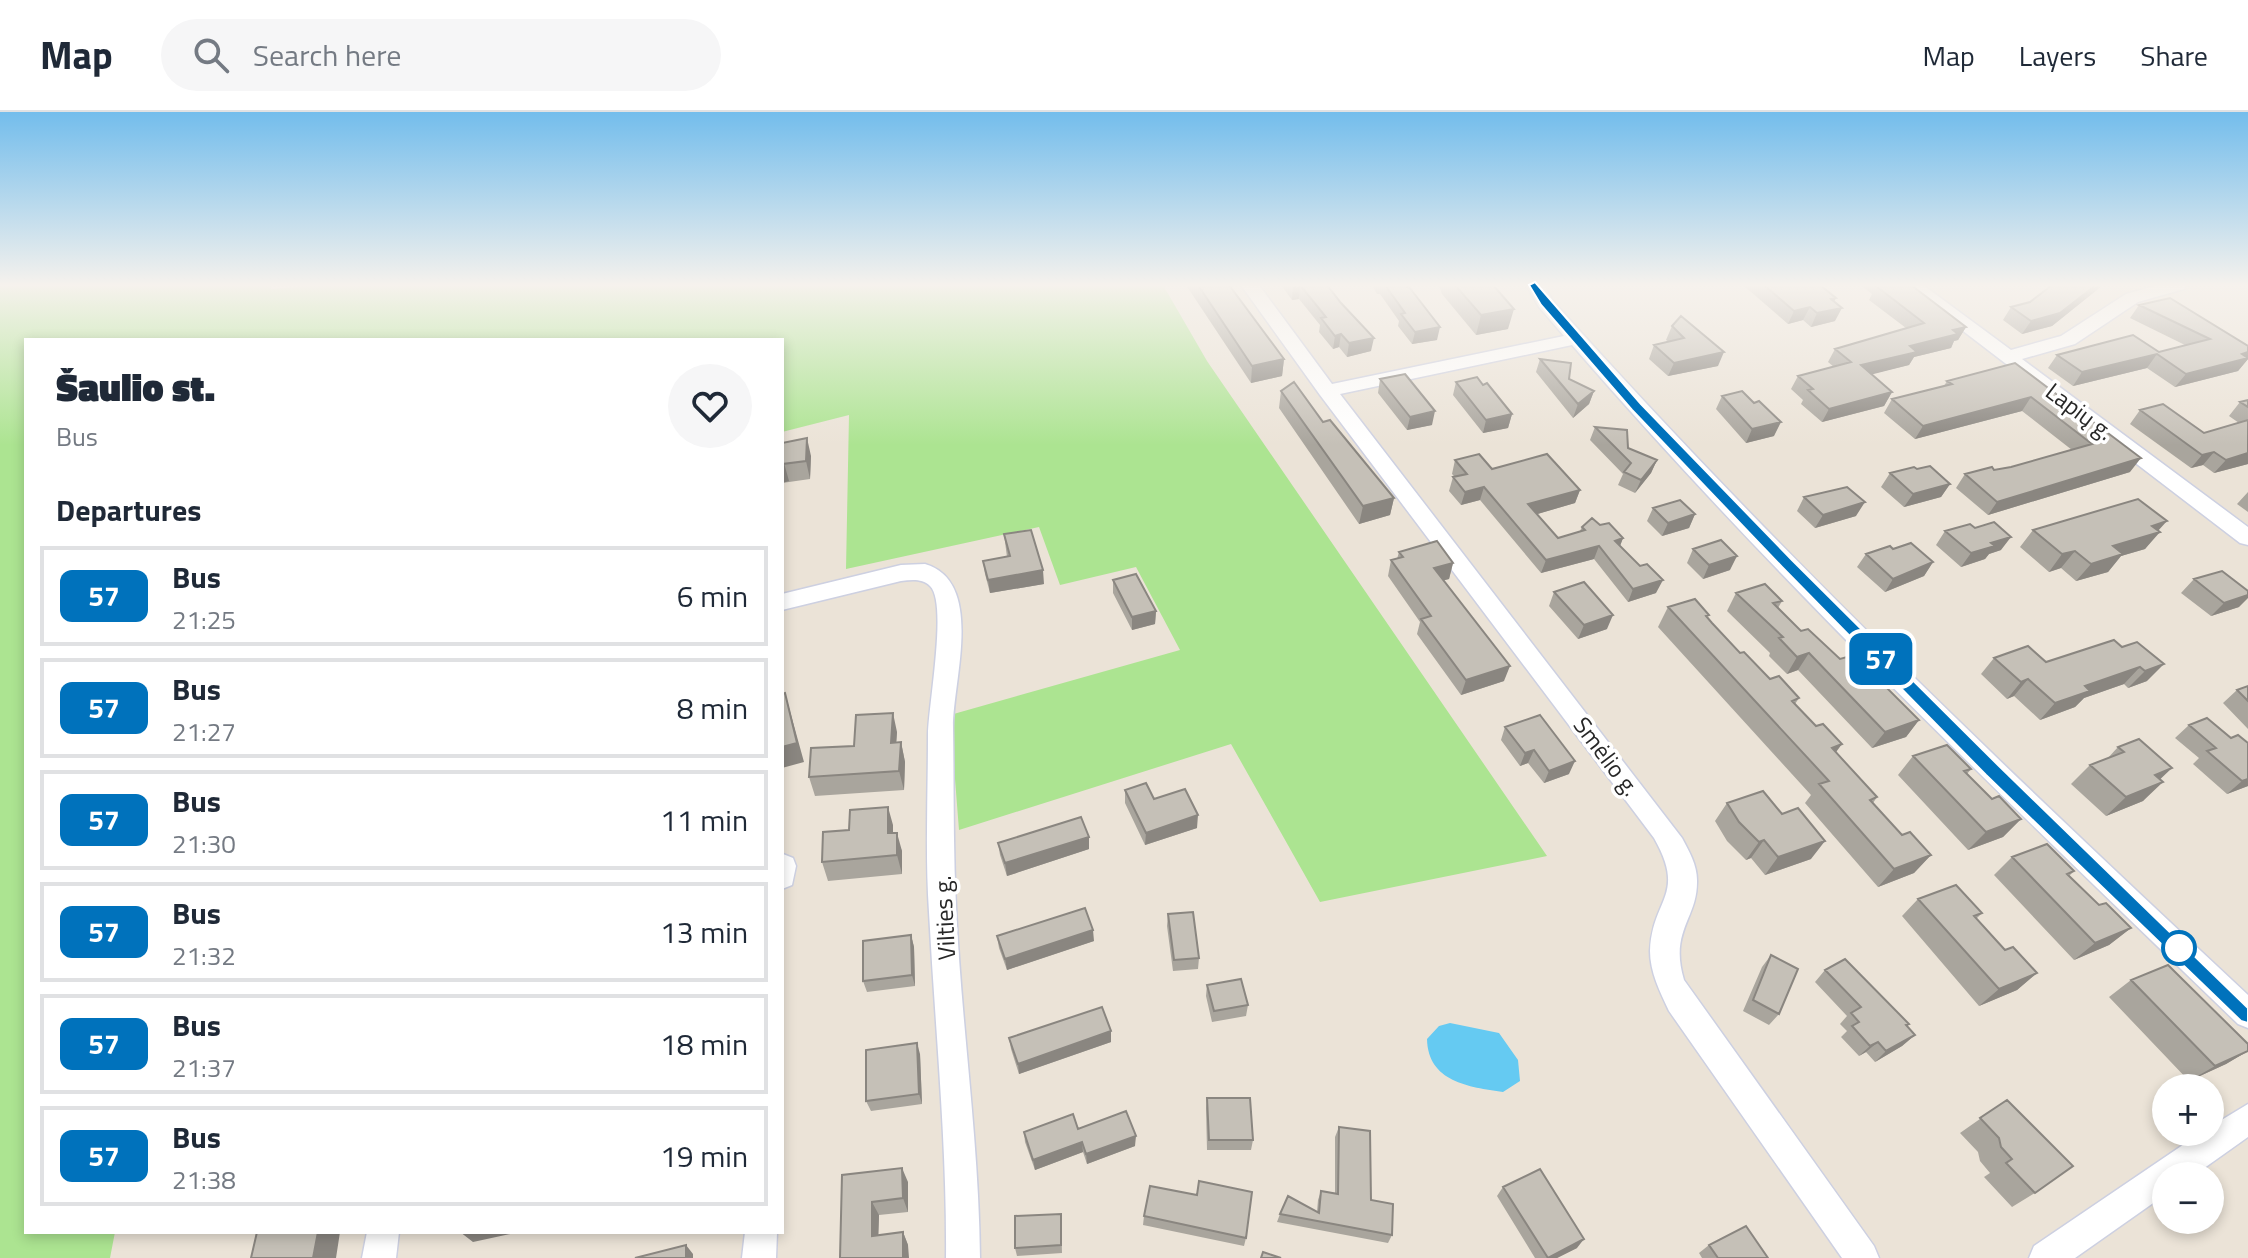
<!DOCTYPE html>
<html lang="en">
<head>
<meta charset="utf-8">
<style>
	:root { --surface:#fff; --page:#f6f6f7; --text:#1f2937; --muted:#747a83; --line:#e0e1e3 }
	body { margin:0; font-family:"Titillium Web",sans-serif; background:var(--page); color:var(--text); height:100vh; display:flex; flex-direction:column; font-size:30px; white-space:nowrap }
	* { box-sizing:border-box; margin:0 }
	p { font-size:26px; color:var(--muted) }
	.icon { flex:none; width:44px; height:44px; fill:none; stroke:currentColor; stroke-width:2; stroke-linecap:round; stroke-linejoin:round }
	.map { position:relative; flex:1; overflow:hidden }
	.drawer { position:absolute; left:24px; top:226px; width:760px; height:896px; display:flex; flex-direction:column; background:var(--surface); border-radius:0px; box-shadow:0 4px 12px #0003 }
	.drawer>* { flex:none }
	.badge { padding:0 16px; border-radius:12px; font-size:28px; line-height:52px }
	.buttons { position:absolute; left:2152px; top:962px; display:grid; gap:16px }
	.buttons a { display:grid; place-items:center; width:72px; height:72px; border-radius:50%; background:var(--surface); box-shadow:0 4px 12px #0003; font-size:40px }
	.map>.badge { position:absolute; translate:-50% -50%; box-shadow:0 0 0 4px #fff }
	h2 { padding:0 32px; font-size:30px; line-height:72px }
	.round { display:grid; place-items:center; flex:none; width:84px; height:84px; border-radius:42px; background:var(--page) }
	.headline { display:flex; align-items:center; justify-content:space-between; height:136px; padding:0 32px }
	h1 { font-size:38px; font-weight:800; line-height:60px }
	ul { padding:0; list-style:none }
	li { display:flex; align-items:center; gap:24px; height:100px; margin:0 16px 12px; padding:0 16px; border:4px solid var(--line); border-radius:0px }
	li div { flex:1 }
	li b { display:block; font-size:30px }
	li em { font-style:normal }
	li .badge { min-width:88px; font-weight:700; text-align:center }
	header { display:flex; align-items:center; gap:48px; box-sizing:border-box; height:112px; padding:0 40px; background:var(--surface); border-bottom:2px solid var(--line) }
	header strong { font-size:38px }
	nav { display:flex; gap:44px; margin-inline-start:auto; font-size:28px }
	.search { width:560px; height:72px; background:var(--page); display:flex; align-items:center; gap:20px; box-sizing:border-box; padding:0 28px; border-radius:44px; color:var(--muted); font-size:30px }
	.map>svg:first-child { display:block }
</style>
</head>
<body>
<header>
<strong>Map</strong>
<div class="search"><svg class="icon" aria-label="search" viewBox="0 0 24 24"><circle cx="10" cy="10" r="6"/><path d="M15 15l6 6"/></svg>Search here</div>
<nav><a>Map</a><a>Layers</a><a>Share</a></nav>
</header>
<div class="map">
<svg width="2248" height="1146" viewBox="0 0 2248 1146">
	<rect width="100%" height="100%" fill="#ebe3d7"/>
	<path fill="#ace491" d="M0,173H272L271,177L324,173H1163L1207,249L1547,744L1320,790L1231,632L959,718L950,603L1180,538L1136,455L1060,473L1039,415L846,457L849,303L782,320V228H26V1120H115L110,1146H0Z"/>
	<path fill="#65caf2" d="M1450,911L1499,921L1518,948L1520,969L1503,980C1469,975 1428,970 1427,927L1439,914Z"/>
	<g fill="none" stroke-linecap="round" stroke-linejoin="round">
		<g stroke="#cdd0e1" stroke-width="3">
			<path id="minor" d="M1241,173H1259L1332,272L1564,224L1539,195L1526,173H1544L1553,189C1771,434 2008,659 2248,883V916L2238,912C2010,692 1780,473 1572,233L1340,282L1682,726C1689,739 1697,753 1697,768C1698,807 1669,818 1684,868L1874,1134L1879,1146H1842L1669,899C1660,880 1650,860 1650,839C1652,786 1687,784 1654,726L1320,283Z
				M1903,173H1923L2011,238L2061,224L2126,182L2158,173H2187L2184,177L2138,190L2075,232L2022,247L2248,415V433L2240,431Z
				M925,452C986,470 952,571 953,617C954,676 953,735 956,794C961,911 979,1028 980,1146H946C947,1030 935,915 929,800C925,741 928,682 928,623C928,594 948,491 930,474C922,466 911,468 901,469L782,498V482L901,453Z
				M783,742L793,746L796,754L792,773L782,777Z
				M2248,992V1025L2193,1064H2166V1082L2075,1146H2029L2034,1134L2202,1020H2210V1015Z
				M367,1120H399L396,1146H362Z
				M745,1120H777L776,1146H742Z"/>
		</g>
		<use href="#minor" fill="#fff" fill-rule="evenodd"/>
	</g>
	<path fill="#a9a59d" d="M1186,173H1229L1284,247L1282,264L1251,271Z
		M1281,173H1327L1371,239L1347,245L1339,235L1333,237L1319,220L1320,213L1299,187L1292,188Z
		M1372,173H1404L1437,228L1412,232L1398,214L1399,209L1380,182H1377Z
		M1439,173H1493L1508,217L1476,223L1442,182Z
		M1743,173H1820L1836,186L1834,189L1835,209L1811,215L1803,208L1788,212Z
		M1861,173H1911L1966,215L1958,228L1954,229L1951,236L1914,245L1909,253L1871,262L1892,280L1884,294L1822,310L1801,292L1803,288L1791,277L1798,264L1834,255L1828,250L1835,237L1906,216L1869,188L1872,182Z
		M2050,173H2103L2052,214L2022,222L2003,208L2011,195L2030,190L2047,177Z
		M2139,193L2248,234V247L2238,259L2175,275L2147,256L2073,274L2048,256L2057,243L2159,240L2185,233L2130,206Z
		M1672,214L1718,254L1668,264L1649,247L1654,233L1669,230L1666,228Z
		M1540,247L1569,267L1594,279L1589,292L1573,306L1536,260Z
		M2015,251L2130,360L1988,403L1956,376L1965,362L2011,355L2072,338L2022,299L1915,327L1884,301L1892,287L1944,274L1947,269Z
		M1380,267L1432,313L1407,318L1378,281Z
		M1456,270L1483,273L1512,302L1508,316L1483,321L1453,283Z
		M1281,279L1394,386L1390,403L1359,412L1279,296Z
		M1722,284L1754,291L1774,324L1746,331L1716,297Z
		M2248,288V352L2214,361L2203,353L2191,356L2130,312L2140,298L2204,321L2239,311L2229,304L2240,290Z
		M1595,315L1628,336L1657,348L1651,361L1635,381L1618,373L1623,362L1590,328Z
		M782,331L811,344L810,367L782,371Z
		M1455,348L1580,378L1575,391L1537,402L1558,426L1580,419L1582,415L1600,413L1623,426L1620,434L1656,481L1628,490L1594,447L1541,461L1480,388L1461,393L1449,379L1453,365H1455L1452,362Z
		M1917,357L1950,372L1941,385L1904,395L1881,375L1890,361Z
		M2248,380V400L2237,392Z
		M1804,385L1856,404L1815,416L1797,399Z
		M1653,396L1695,402L1689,416L1662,424L1647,409Z
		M2033,418L2159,419L2145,437L2121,444L2108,460L2076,469L2061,456L2049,460L2020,435Z
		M1945,419L2001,438L1989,442L1985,447L1961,455L1936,433Z
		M1004,422L1044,472L990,481L985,462L983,449L1007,445Z
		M1693,437L1730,458L1703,467L1687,451Z
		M1893,437L1933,450L1924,464L1885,480L1857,455L1866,442Z
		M1399,440L1453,451L1449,467L1443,468L1504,569L1461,583L1417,522L1420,510L1388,464L1391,448L1397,447Z
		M2194,467L2239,495L2211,504L2181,481Z
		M1113,468L1156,499L1155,512L1132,518L1113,481Z
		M1554,480L1607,517L1578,527L1549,494Z
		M1736,481L1782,489L1778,496L1801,519L1919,608L1906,625L1872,636L1798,558L1787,562L1769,544L1770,541L1727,499Z
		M1668,495L1709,503L1707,506L1712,511L1740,541L1770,567L1799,586L1795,592L1836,640L1877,685L1873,691L1902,723L1931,743L1914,761L1878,775L1805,691L1811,683L1658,515Z
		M2137,530L2147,569L2128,576L2124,572L2084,586L2075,595L2040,608L2014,584L2007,587L1981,562L1994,546L2046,550L2122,535Z
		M2248,574V617L2223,591L2237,578Z
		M2189,613L2248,631V674L2227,682L2193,652L2199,646L2175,626Z
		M1505,615L1569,662L1544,671L1528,651L1520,654L1501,628Z
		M897,620L896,631L901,630L905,650L904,678L815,684L809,665L854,634Z
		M2118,635L2160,667L2143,689L2106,704L2071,672L2090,653L2107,647Z
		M1913,644L1971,657L1967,662L1992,687L2021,707L2003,725L1968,738L1898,663Z
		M1125,678L1154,687L1197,716L1145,733L1125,691Z
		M1727,691L1811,747L1765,763L1751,746L1746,748L1727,729L1715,709Z
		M893,713V721L902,739V762L828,769L822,750Z
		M1089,725V737L1007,764L1000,743L998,731Z
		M2012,745L2074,759L2069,764L2099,793L2131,816L2109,833L2074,848L1994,763Z
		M1918,787L1982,801L1976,807L2005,838L2037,861L2017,878L1979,894L1902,804Z
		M1168,802L1199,846L1198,857L1173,859L1167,814Z
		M911,823L914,835L915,874L867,880L863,869Z
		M997,824L1094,829L1007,858L999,836Z
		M1771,843L1779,902L1769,913L1743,899L1762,855Z
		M1825,858L1909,912L1906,914L1915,923L1902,934L1875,950L1866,940L1859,944L1841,925L1847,919L1840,912L1847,904L1815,870Z
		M2131,868L2248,932V939L2226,952L2189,969L2109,885Z
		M1207,873L1248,893L1246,904L1212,910L1206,884Z
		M1111,919V930L1019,962L1011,937L1009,926Z
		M920,942L922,992L871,999L866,989Z
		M1207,986L1253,1028L1251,1038H1207L1206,996Z
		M2007,988L2035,1081L2012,1095L1984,1065L1990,1061L1980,1049L1978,1040L1960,1021Z
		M1339,1015L1371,1088L1392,1123L1388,1131L1277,1110L1280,1102L1317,1100L1318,1088L1321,1079L1335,1081V1025Z
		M1078,1017L1135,1034L1087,1052L1083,1040L1035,1058L1025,1030L1024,1020Z
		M842,1063L908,1070V1100L879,1103L878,1123L903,1120L908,1133L840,1146Z
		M1503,1075L1577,1136L1557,1146H1535L1497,1084Z
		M1197,1083L1246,1126L1244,1134L1143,1113L1144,1104Z
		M1061,1102L1062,1141L1017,1144L1015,1136Z
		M1709,1133L1768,1146H1702L1699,1141Z"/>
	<path fill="#8a8680" d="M1300,173L1299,187L1292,188L1293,175Z
		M2096,173H2103L2052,214L2022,222L2031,209Z
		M1836,186L1829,199L1842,196L1835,209L1811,215L1817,201L1831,187Z
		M1810,195L1803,208L1788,212L1794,199Z
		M1514,197L1508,217L1476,223L1481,203Z
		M1440,215L1437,228L1412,232L1415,220Z
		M1966,215L1958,228L1954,229L1951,236L1914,245L1909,253L1854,267L1861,253L1953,218Z
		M1341,222L1339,235L1333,237L1335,224Z
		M1374,226L1371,239L1347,245L1349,231Z
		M1724,240L1718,254L1668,264L1674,251Z
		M2248,240V247L2238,259L2175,275L2186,262Z
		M2157,242L2147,256L2073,274L2082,260Z
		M1284,247L1282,264L1251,271L1252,254Z
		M1594,279L1589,292L1573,306L1578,292Z
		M1892,280L1884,294L1822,310L1829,297Z
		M2031,285L2022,299L1915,327L1923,314Z
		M1435,299L1432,313L1407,318L1410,305Z
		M1512,302L1508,316L1483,321L1486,308Z
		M1781,310L1774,324L1746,331L1752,317Z
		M807,326L811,344L810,367L806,349Z
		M2214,340L2203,353L2191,356L2202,343Z
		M2248,341V352L2214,361L2226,348Z
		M2141,346L2130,360L1988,403L1997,390Z
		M1657,348L1651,361L1635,381L1641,368Z
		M784,351L789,369L782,371V352Z
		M1950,372L1941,385L1904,395L1913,382Z
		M1484,375L1480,388L1461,393L1465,380Z
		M1580,378L1575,391L1524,406L1528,392Z
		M1394,386L1390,403L1359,412L1363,394Z
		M1865,390L1856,404L1815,416L1823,403Z
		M1695,402L1689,416L1662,424L1668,411Z
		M2167,409L2157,420H2160L2145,437L2121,444L2108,460L2076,469L2091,452L2113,434L2152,414Z
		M2011,425L2001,438L1989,442L1985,447L1961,455L1971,441L1991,431Z
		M1623,426L1618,439L1615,429Z
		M1599,434L1594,447L1541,461L1546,448Z
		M2075,439L2061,456L2049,460L2062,442Z
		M1737,444L1730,458L1703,467L1709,453Z
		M1933,450L1924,464L1885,480L1893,467Z
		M1453,451L1449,467L1430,472L1434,456Z
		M1043,458L1044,472L990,481L988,468Z
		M1663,468L1656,481L1628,490L1633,477Z
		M2248,483V486L2239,495L2211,504L2224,491Z
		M1156,499L1155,512L1132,518V505Z
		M1613,503L1607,517L1578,527L1584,513Z
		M1809,541L1798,558L1787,562L1797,545Z
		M2164,552L2147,569L2128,576L2145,559Z
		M1510,554L1504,569L1461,583L1466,568Z
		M2140,555L2124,572L2084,586L2075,595L2040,608L2055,591L2085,574Z
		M2028,567L2014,584L2007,587L2021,570Z
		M785,581L804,650L782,656V635Z
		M893,601L897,620L895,650L891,631Z
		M1919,608L1906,625L1872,636L1885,620Z
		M901,630L905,650L904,678L899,659Z
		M1842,632L1828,651L1832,636Z
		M1534,638L1528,651L1520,654L1525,641Z
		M1575,649L1569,662L1544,671L1549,659Z
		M2172,656L2152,675L2155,663Z
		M2248,667V674L2227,682L2242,669Z
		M2163,670L2143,689L2106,704L2126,685Z
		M888,695L893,713V740L888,721Z
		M1198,703L1197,716L1145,733L1146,721Z
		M2021,707L2003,725L1968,738L1986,720Z
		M897,721L902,739V762L897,743Z
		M1089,725V737L1007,764L1005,751Z
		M1764,728L1751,746L1746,748L1759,730Z
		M1825,729L1811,747L1765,763L1778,745Z
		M1931,743L1914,761L1878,775L1894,757Z
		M2131,816L2109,833L2074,848L2095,831Z
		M1093,818L1094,829L1007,858L1005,847Z
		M911,823L914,835L915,874L912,863Z
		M2037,861L2017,878L1979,894L1999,877Z
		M1111,919V930L1019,962L1018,952Z
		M1915,923L1902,934L1875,950L1886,939Z
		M1878,930L1866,940L1859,944L1870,934Z
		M917,931L920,942L922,992L919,982Z
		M2248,939L2226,952L2189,969L2215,954Z
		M1136,1024L1135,1034L1087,1052L1086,1042Z
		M1082,1030L1083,1040L1035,1058L1033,1048Z
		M902,1056L908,1070V1100L903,1086Z
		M872,1090L879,1103L878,1137L872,1124Z
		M318,1120H340L336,1146H313Z
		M460,1120H519L473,1130Z
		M903,1120L908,1133L909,1146H903Z
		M1584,1127L1577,1136L1557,1146H1548Z
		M686,1133L693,1142V1146H686Z"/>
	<path fill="#c5c0b7" stroke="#8a8680" stroke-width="2" d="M1198,173H1229L1284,247L1252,254Z
		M1292,173H1327L1341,191L1374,226L1349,231L1341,222L1335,224L1321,206L1326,205L1300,173L1293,175Z
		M1385,173H1404L1406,175H1409L1440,215L1415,220L1401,202L1405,201Z
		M1455,173H1493L1514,197L1481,203Z
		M1764,173H1820L1836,186L1831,187L1842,196L1817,201L1810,195L1794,199Z
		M1882,173H1911L1966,215L1953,218L1958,222L1910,234L1917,240L1861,253L1892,280L1829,297L1808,278L1813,277L1798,264L1851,250L1835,237L1924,211L1876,174Z
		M2052,173H2096L2060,201L2031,209L2011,195L2030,190Z
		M2170,186L2248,234V240L2242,242L2248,246L2186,262L2157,242L2082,260L2057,243L2133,223L2159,240L2210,227L2139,193Z
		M1681,204L1724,240L1674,251L1654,233L1684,226L1672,214Z
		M1540,247L1571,251L1569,267L1594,279L1578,292Z
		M2015,251L2141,346L1997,390L1965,362L1992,355L1994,358L2011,355L2092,332L2031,285L1923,314L1892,287L1952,272L1947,269Z
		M1405,262L1435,299L1410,305L1380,267Z
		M1477,265L1483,273L1487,271L1512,302L1486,308L1456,270Z
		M1294,270L1323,310L1330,308L1394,386L1363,394L1281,279Z
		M1742,279L1754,291L1759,289L1781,310L1752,317L1722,284Z
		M2248,288V295L2240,290Z
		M2163,292L2204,321L2248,308V341L2226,348L2214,340L2202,343L2140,298Z
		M1595,315L1627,318L1628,336L1657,348L1641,368L1624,360L1631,351Z
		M807,326L806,349L782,352V331Z
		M1479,342L1492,357L1547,342L1580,378L1528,392L1558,426L1585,418L1582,415L1592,406L1600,413L1609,411L1623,426L1615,429L1640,454L1647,452L1663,468L1633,477L1599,434L1546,448L1484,375L1465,380L1453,365L1467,362L1455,348Z
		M1930,354L1950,372L1913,382L1890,361L1914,355L1917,357Z
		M1847,375L1865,390L1823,403L1804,385Z
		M2138,387L2167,409L2152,414L2160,420L2113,434L2123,442L2091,452L2075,439L2062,442L2033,418Z
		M1680,388L1695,402L1668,411L1653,396Z
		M1994,410L2011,425L1991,431L1995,434L1971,441L1945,419L1970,412L1975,416Z
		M1031,418L1043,458L988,468L983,449L1010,444L1004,422Z
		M1721,428L1737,444L1709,453L1693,437Z
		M1437,429L1453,451L1434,456L1510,554L1466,568L1421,507L1431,504L1391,448L1403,445L1399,440Z
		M1911,431L1933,450L1893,467L1866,442L1890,434L1893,437Z
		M2222,459L2248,479V483L2224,491L2194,467Z
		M1136,462L1156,499L1132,505L1113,468Z
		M1584,470L1613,503L1584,513L1554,480Z
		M1765,472L1782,489L1773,491L1801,519L1808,517L1840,547L1854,543L1919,608L1885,620L1809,541L1797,545L1779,526L1783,525L1736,481Z
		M1695,487L1709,503L1706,504L1712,511L1740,541L1744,540L1770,567L1779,564L1799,586L1792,589L1816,614L1823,612L1842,632L1832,636L1877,685L1870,688L1902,723L1910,720L1931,743L1894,757L1819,672L1829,669L1668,495Z
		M2114,528L2122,535L2137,530L2164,552L2145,559L2140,555L2085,574L2090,579L2055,591L2028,567L2021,570L1994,546L2028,534L2046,550Z
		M2248,574V589L2237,578Z
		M785,581L797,631L782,635V582Z
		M893,601L891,631L901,630L899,659L809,665L811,636L854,634L856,603Z
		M1540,603L1575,649L1549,659L1534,638L1525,641L1505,615Z
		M2207,606L2231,626L2238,623L2248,631V667L2242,669L2207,639L2216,636L2189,613Z
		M2139,627L2172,656L2155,663L2163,670L2126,685L2090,653L2124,640L2118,635Z
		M1947,633L1971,657L1964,659L1992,687L1999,684L2021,707L1986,720L1913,644Z
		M1146,671L1154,687L1185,677L1198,703L1146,721L1125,678Z
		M1763,679L1782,702L1798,696L1825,729L1778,745L1764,728L1759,730L1739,710L1727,691Z
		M888,695V721H897V743L822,750L823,720L849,718L850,698Z
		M1081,705L1089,725L1005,751L998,731Z
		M2047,732L2074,759L2067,762L2099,793L2106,791L2131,816L2095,831L2012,745Z
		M1956,773L1982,801L1974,804L2005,838L2013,835L2037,861L1999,877L1918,787Z
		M1085,796L1093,818L1005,847L997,824Z
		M1193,800L1199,846L1174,848L1168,802Z
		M911,823L912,863L863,869V829Z
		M1771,843L1798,857L1779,902L1753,888Z
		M1845,847L1909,912L1906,913L1915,923L1886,939L1878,930L1870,934L1852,914L1859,910L1851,901L1861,895L1825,858Z
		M2168,853L2248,932V939L2215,954L2131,868Z
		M1241,867L1248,893L1214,899L1207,873Z
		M1102,895L1111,919L1018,952L1009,926Z
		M917,931L919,982L866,989V938Z
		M1207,986H1250L1253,1028H1209Z
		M2007,988L2073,1054L2035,1081L2006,1051L2012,1047L2001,1035L1999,1026L1980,1006Z
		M1126,999L1136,1024L1086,1042L1082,1030L1033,1048L1024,1020L1073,1002L1078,1017Z
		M1339,1015L1370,1019L1371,1088L1393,1092L1392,1123L1280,1102L1288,1084L1319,1101L1321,1079L1338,1082Z
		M902,1056L903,1086L872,1090V1124L903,1120V1146H840L842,1063Z
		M1540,1057L1584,1127L1548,1146L1503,1075Z
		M1199,1069L1252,1080L1246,1126L1144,1104L1150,1074L1197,1083Z
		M1061,1102V1133L1015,1136V1104Z
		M1746,1114L1768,1146H1718L1709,1133Z
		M257,1120H318L313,1146H251Z
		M686,1133V1146H635Z
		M1263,1140L1281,1146H1261Z"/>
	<linearGradient id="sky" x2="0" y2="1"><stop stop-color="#73bdec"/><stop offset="0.52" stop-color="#f6f2ed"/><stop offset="1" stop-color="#f6f2ed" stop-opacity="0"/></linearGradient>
	<rect width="2248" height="333" fill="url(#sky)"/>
	<path fill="#0072bc" stroke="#fff" stroke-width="2" d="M1535,170L1641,292L1792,448L1998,653L2248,896V911L2241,909L1986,663L1782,455L1632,298L1541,193L1529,173Z"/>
	<circle fill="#fff" stroke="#0072bc" stroke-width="4" cx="2179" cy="836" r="16"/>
	<g text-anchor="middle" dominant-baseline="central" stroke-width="7" stroke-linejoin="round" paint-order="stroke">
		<g font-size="24" fill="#272727" stroke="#fff">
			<text transform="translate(2080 299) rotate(37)">Lapių g.</text>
			<text transform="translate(1607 644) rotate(53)">Smėlio g.</text>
			<text transform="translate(944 806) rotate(-93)">Vilties g.</text>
		</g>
	</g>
</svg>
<div class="buttons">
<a>+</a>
<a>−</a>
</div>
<b class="badge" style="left:1881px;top:547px;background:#0072bc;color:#fff">57</b>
<section class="drawer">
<div class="headline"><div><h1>Šaulio st.</h1><p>Bus</p></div><a class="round"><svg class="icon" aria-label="heart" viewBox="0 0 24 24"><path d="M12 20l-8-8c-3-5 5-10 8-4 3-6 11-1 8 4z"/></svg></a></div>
<h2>Departures</h2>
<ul>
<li><span class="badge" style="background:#0072bc;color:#fff">57</span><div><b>Bus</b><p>21:25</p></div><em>6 min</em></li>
<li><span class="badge" style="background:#0072bc;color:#fff">57</span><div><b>Bus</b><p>21:27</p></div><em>8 min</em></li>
<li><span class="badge" style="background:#0072bc;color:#fff">57</span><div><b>Bus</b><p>21:30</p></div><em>11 min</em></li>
<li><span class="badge" style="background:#0072bc;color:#fff">57</span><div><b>Bus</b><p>21:32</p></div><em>13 min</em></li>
<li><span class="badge" style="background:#0072bc;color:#fff">57</span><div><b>Bus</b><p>21:37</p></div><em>18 min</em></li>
<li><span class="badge" style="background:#0072bc;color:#fff">57</span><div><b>Bus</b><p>21:38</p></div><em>19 min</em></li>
</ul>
</section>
</div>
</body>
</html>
